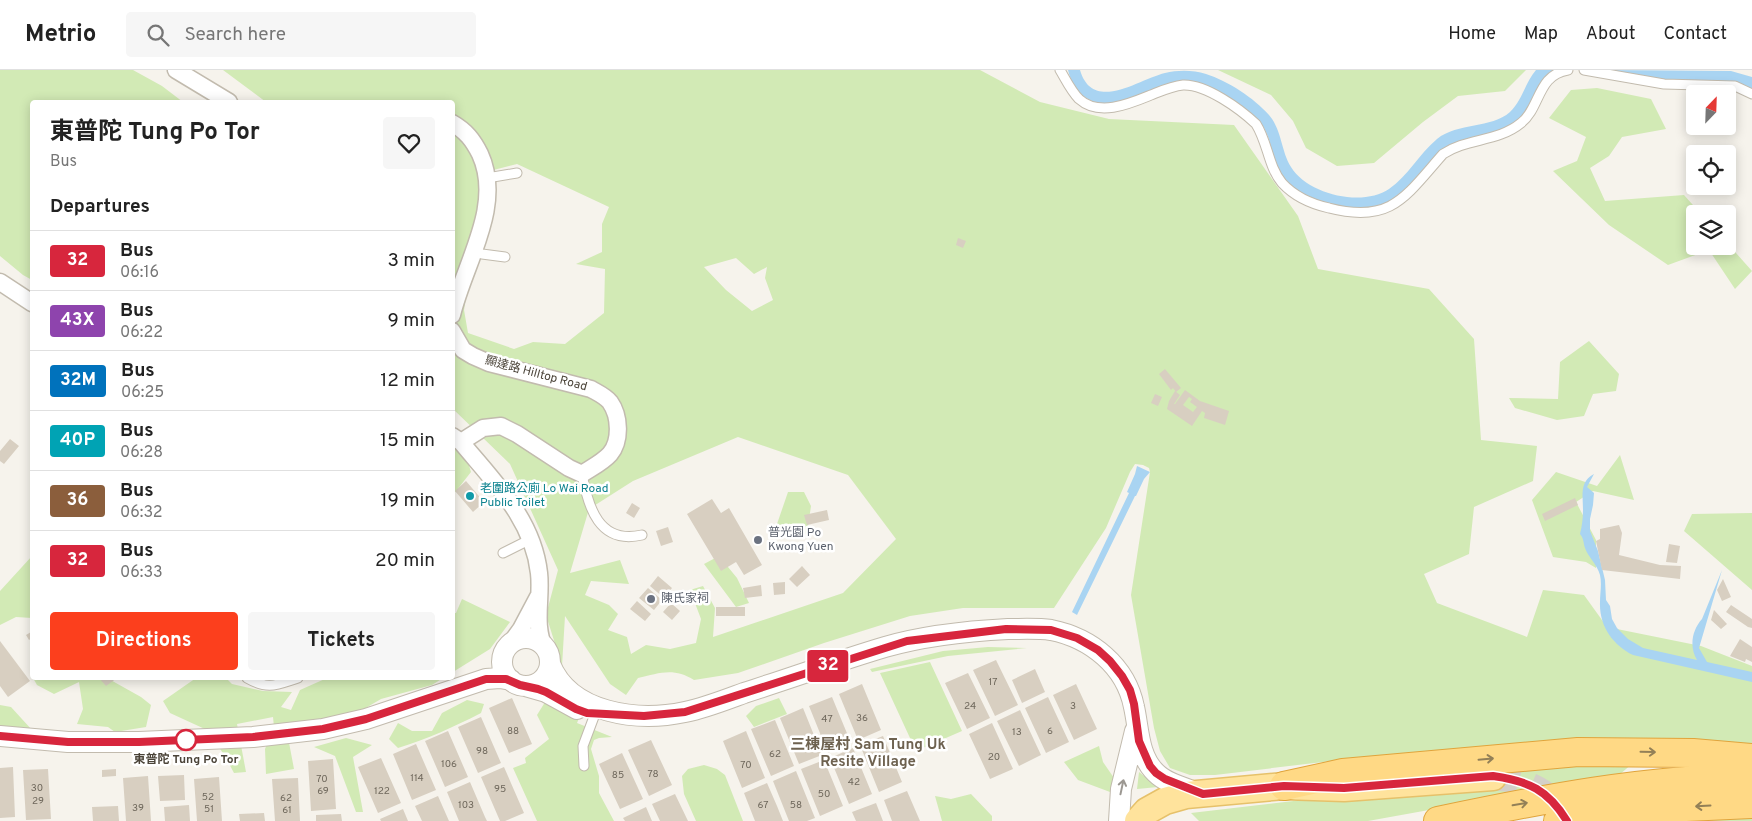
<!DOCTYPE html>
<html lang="en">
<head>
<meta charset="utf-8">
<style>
	:root { --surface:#fff; --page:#f6f6f6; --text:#222; --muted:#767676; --line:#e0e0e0; --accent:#fc3f1d }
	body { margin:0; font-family:Overpass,"Noto Sans TC",sans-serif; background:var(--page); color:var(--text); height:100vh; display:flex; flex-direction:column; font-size:19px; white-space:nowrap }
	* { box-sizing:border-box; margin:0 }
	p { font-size:16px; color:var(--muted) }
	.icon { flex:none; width:28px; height:28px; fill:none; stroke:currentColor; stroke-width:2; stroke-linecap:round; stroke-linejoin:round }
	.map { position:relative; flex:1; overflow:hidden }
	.side { position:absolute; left:30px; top:30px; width:425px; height:580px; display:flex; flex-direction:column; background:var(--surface); border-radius:5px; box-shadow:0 2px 12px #0003 }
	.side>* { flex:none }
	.badge { padding:0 10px; border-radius:4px; font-size:18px; line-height:32px }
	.needle { width:32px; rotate:23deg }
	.buttons { position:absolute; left:1686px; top:15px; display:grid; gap:10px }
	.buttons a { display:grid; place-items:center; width:50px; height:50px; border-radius:5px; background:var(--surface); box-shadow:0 2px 12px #0003; font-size:25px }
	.map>.badge { position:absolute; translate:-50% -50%; box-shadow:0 0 0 2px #fff }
	h2 { padding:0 20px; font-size:19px; line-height:45px }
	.round { display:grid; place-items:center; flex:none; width:52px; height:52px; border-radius:5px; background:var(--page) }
	.headline { display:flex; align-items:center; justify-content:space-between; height:85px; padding:0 20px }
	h1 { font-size:24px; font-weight:700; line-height:38px }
	.cta { display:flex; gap:10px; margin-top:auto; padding:10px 20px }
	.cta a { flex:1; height:58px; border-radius:5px; background:var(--accent); color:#fff; font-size:20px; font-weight:700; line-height:58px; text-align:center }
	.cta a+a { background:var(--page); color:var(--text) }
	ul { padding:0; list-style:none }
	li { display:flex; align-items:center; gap:15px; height:60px; padding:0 20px; border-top:1px solid var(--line) }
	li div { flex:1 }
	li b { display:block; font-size:19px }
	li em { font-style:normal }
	li .badge { min-width:55px; font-weight:700; text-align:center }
	header { display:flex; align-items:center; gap:30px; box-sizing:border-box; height:70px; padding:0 25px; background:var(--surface); border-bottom:1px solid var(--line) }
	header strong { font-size:24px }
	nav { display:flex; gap:28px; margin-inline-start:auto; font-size:18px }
	.search { width:350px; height:45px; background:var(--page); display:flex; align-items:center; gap:12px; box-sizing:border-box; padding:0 18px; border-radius:5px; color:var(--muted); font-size:19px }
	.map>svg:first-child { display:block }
</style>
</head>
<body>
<header>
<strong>Metrio</strong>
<div class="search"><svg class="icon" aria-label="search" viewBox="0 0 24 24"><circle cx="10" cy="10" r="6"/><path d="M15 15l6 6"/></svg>Search here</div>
<nav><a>Home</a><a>Map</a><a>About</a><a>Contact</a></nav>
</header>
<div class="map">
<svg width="1752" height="751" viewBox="0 0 1752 751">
	<rect width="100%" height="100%" fill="#f6f3ec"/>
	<path fill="#d2eab5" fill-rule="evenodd" d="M0,0H133L162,16L183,32H32V210L23,205L0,186Z
		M223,0H980L1040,32L1109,49L1234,55L1298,146L1318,199L1429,219L1474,269L1481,370L1537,376L1533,411L1474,437L1469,484L1424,504L1437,533L1527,567L1543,520L1584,525L1607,557L1701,576L1752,596V677L1514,675L1356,688L1215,705H1190L1170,698L1160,681L1154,658L1131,525L1150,402L1149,398L1143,395L1135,394L1130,402L1106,458L1054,538H963L910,546L824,573L738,603L694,610C674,597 659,603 638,608L626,625L610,614L565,546L562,596L546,545L558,500L510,394L453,339L452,32H266ZM517,94L609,137L602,154V182L576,194L605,199L604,243L565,274L533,272L514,279L468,263L464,240L481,130L478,104ZM736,188L754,204L767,197L765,208L773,230L752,241L726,220L704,197ZM738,367L848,405L896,469L843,523L713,567L715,538L703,516L690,520L701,549L696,573L670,579L646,575L631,584L627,567L608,560L618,544L609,535L585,525L591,511L629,514L620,490L570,503L589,439L633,411Z
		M1218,0H1526L1505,21L1458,26L1423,52L1374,93L1337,96L1306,78L1293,51L1271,25Z
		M1597,18L1651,29L1666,59L1622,67L1609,86L1590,98L1605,131L1684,125L1701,144H1695V176H1728V174L1752,201L1735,219L1709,180L1668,195L1609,155L1553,101L1577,91L1586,67L1549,48L1571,20Z
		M1589,271L1619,304L1616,321L1593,324L1584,346L1557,350L1515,338L1509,328L1558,329L1560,292Z
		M453,359L459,362L471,402L453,425Z
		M1620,385L1634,430L1593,421L1576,432L1596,470V498L1586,492L1553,487L1532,430L1556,402L1597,416Z
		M788,422H804L811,436L807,463L799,466L779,462L777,454Z
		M1752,443V520L1684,461L1692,444Z
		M32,486V548L16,547L0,555V521Z
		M719,486L737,508L749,533L736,537L704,494Z
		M462,529L510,552L490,579L453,602V543H456Z
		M988,577L1027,578L948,586L872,602L870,599L943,581Z
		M930,592L962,661L916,681L880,603Z
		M33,608H107L141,627L151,635L146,657L115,662L108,657L77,654L83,639L79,612L54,624L37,615Z
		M196,608H226L232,614L263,621L292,622L281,637L291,640L300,620L327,608H443L432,615L381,629L352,646L287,662L294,699L266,704L265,679L274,657L273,647L237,654L246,702L234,703L225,686L207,660L170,643L163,631Z
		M779,628L787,644L754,657L746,646L756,636Z
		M547,629L579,648L577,653L612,667L599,668L594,670L591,679L599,706V723L614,751H537L513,698L526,693L525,688L549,669L537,645Z
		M467,630L484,634L481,643C454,657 427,669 398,678L389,669L398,653L412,661H432L442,643Z
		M0,635L11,637L32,660L0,662Z
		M346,668L372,675L353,687L363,742H356L335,686L314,677Z
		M1099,676L1103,692L1114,708L1110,722L1078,710L1064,692Z
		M1634,692L1618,706L1368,751H1199L1191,743L1319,728L1499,697Z
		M704,695L717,699L725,705L743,751H696L684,724L682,706L688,699Z
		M1139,702L1158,717L1137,719Z
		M971,724L992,746V751H942L935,726L951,729Z
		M1752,742V751H1634Z"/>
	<path fill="#a9d4f2" d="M1068,0H1080C1093,44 1139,9 1165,3C1178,0 1193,0 1206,4C1228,11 1254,28 1269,45C1282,60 1281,81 1291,97C1308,125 1363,137 1389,119C1408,106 1419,84 1437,69C1458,52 1491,59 1510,42C1522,31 1525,13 1536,0H1554C1536,13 1534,37 1517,51C1496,68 1469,63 1447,77C1436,83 1428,94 1420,103C1403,123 1385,140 1357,139C1348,139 1337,135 1328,134C1309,130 1288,119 1279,101C1272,88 1272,72 1264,58C1258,46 1229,27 1217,21C1206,16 1192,15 1181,11C1157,13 1142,29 1121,33C1095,39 1074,26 1068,0Z
		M1603,0L1731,1L1752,7V20L1679,13Z
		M1137,396L1150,402L1144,409L1136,426H1135L1077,545L1072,542L1129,423L1127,422L1135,404Z
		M1594,404L1587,417L1594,423L1593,435L1590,449V461L1598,481L1605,510L1606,530L1610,536L1612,549L1617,558L1628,569L1643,578L1697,590C1689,577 1692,560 1702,549L1722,500L1699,578L1707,592L1752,602V612L1633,585C1613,575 1599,556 1600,532C1600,523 1602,514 1600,505C1597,494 1588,487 1585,478C1583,472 1584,469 1580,464C1582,456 1583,448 1583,440C1583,426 1579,412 1594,404Z"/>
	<path fill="#d8cfc1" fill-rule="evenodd" d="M958,168L966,171L963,178L956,175Z
		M1165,299L1181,318L1176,322L1173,318L1171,320L1159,304Z
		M1185,320L1200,331L1229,341L1225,355L1204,348L1205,343L1202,341L1192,356L1167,339L1169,331L1175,321L1180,325L1174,334H1175ZM1189,327L1192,329L1190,332L1197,337L1193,342L1183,335Z
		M1155,324L1162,327L1158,336L1151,333Z
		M10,369L19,376L4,394L0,391V381Z
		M466,411L484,432L473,442L455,421Z
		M1575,428L1578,435L1545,451L1542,444Z
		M712,429L721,443L729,438L762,495L744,505L736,492L721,501L687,444Z
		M632,433L640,438L634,448L626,443Z
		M827,440L829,450L807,455L804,445Z
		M1619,455L1622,463L1619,485L1660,495L1681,496L1680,509L1602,500L1596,471L1600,469V459Z
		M668,457L673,472L661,476L656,461Z
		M1669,474L1680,476L1677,493L1666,492Z
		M802,496L810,505L797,517L789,509Z
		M658,506L672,518L664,528L650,516Z
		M1723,509L1731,527L1722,531L1717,520Z
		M785,512V524L774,525L773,513Z
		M761,515L762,526L745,528L743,518Z
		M648,518L662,530L654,540L639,528Z
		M637,531L651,544L645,551L630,539Z
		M671,533L680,541L672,550L663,542Z
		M1731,535L1752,549V558L1748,557L1726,542Z
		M716,537H745V546H716Z
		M1714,540L1727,554L1721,559L1711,550Z
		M31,562L32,568L29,570L26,565Z
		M1740,569L1752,577V592L1746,589L1745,592L1730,586Z
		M0,571L30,611L8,627L0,616Z
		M996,590L1018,635L995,646L973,600Z
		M1035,599L1045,622L1022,633L1012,610Z
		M968,603L990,648L967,659L945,613Z
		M99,608H117L106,616Z
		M862,614L881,660L858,670L839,624Z
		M1076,614L1097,659L1074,670L1053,625Z
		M832,627L851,673L828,683L809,636Z
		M1048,627L1069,672L1046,683L1025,638Z
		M512,628L532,674L509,683L489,638Z
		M803,638L822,685L799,694L780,648Z
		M1020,640L1041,685L1019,696L997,651Z
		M481,647L501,693L478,703L458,657Z
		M775,650L794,696L771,706L751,659Z
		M992,653L1013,699L990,709L969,664Z
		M448,661L468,707L445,717L425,671Z
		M746,661L765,708L742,718L723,671Z
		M883,666L902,712L879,722L860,675Z
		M651,670L672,715L649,726L628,680Z
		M416,674L436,720L412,730L393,684Z
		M853,678L872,724L849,734L830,688Z
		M622,683L643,729L620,739L599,694Z
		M154,687V690H144V688Z
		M381,688L401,733L378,743L358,697Z
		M333,689L336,739L311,741L308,691Z
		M824,690L843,736L820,746L801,699Z
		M13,697L15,747L0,748V698Z
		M504,697L524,743L505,751H500L481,707Z
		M48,699L51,749L26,750L23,700Z
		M116,699V706L102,707V700Z
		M796,701L815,748L807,751H789L773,711Z
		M184,705L185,730L160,731L158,706Z
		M148,706L151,751H126L123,708Z
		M219,707L222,751H197L194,709Z
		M298,708L300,751H275L272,709Z
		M470,712L485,747L487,751H459L447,722Z
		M767,713L777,736L783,751H755L753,746L744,723Z
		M907,721L920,751H892L884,730Z
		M675,724L688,751H660L652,734Z
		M438,726L449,751H422L415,736Z
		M876,733L883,751H856L852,742Z
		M189,735L190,751H165L164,737Z
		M118,736L119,751H93L92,737Z
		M646,737L652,751H625L623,748Z
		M403,739L408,751H381L380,749Z
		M264,743L265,751H240L239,744Z
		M341,744L342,751H316V745Z"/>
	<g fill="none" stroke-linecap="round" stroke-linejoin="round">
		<path stroke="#d4d0c8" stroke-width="26" stroke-dasharray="26 13" stroke-linecap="butt" d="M1493,707C1519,709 1547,718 1561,742"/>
		<g stroke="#c2bbae" stroke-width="11">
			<path id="service" d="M1060,0C1066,10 1071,21 1079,29C1099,47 1129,34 1151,25C1161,21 1172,16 1183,15C1206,14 1240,39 1256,54C1268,73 1268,96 1282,113C1295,127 1311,134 1329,138C1391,154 1405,127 1443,84C1467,68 1498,72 1521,53C1541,37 1537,5 1568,0
				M1584,0L1664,14L1735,16L1752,24
				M487,108L517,103
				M474,180L482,184L505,187
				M582,404C588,437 599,475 642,465
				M503,483L531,469
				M247,608C268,620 276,615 298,608
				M584,696L583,676L595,644"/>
		</g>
		<g stroke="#c2bbae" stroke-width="19">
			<path id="minor" d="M176,0L229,32
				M452,53C466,61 473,70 480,84C504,136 464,194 452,245
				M0,212L32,233
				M452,261L463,280L473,286L489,293L591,319C598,323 605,326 610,332C620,346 621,371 610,384C603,392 591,398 582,404L569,398L517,364L501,356L483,358L461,372
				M452,366L461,372C494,412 533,449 539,503C542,527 533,556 545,579
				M508,577L521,559L538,527"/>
		</g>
		<g stroke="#c2bbae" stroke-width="22">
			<path id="tertiary" d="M502 592a24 24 0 1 1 48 0a24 24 0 1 1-48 0Z
				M550,594C570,644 638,652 685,642C705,638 725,630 744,623C791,608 838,591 885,577C923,566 969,561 1008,559C1022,559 1037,558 1051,560C1091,568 1126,596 1134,637C1139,659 1138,686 1156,703C1167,714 1186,718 1201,724
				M525,616L546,622L577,639
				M0,666L68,672H139L253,667L323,659L366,649L486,609L500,608L511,610
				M1119,751L1121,719L1135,661"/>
		</g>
		<g stroke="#e6c16a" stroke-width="29">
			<path id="primary" d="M1138,751L1147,741L1165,731L1186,725L1284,716L1344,718L1493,707"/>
		</g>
		<g stroke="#e0a43c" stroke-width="30">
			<path id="trunk" d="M1284,716L1343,703L1578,682L1693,683L1752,688
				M1438,751C1542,729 1646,709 1752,708
				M1558,751L1664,738L1752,734"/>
		</g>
		<use href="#service" stroke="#fff" stroke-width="9"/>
		<use href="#minor" stroke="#fff" stroke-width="16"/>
		<use href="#tertiary" stroke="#fff" stroke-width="20"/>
		<use href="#primary" stroke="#ffe39c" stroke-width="26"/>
		<use href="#trunk" stroke="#ffd985" stroke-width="28"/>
	</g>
	<defs><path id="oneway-shaft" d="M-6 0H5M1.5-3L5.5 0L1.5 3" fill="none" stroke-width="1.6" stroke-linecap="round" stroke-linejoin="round" transform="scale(1.25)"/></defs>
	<g stroke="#938057">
		<use href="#oneway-shaft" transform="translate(1648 682) rotate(1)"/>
		<use href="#oneway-shaft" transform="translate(1486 689) rotate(-5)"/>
		<use href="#oneway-shaft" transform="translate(1520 734) rotate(-10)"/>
		<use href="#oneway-shaft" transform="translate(1703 736) rotate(177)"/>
	</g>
	<use stroke="#9c9892" href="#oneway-shaft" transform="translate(1122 717) rotate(-78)"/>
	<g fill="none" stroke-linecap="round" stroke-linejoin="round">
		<g stroke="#fff" stroke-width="11">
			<path id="line" d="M0,666L68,672H139L253,667L323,659L366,649L486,609H506L520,615L538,619L546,622L576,639L587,643L644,646L685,642L907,571L1006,559L1051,560L1077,568L1098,580L1110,591L1122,606L1130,620L1134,634L1139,671L1150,696L1156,703L1165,709L1203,724L1284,716L1344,718L1493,706C1529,711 1548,720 1567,751"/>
		</g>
		<use href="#line" stroke="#d7263d" stroke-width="8"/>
	</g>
	<circle fill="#0f9aa8" stroke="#fff" stroke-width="2" cx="470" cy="426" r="5"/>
	<g fill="#6b7280" stroke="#fff" stroke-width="2">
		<circle cx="758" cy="470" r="5"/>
		<circle cx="651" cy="529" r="5"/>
	</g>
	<circle fill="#fff" stroke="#d7263d" stroke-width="2.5" cx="186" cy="670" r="10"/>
	<g text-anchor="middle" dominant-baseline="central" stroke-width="5" stroke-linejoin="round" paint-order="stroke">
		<g font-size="10" fill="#6e675b">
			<text x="993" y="612">17</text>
			<text x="970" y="636">24</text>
			<text x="1073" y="636">3</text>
			<text x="862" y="648">36</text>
			<text x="827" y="649">47</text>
			<text x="513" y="661">88</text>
			<text x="1050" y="661">6</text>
			<text x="1017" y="662">13</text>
			<text x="482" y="681">98</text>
			<text x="775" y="684">62</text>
			<text x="994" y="687">20</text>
			<text x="449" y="694">106</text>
			<text x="746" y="695">70</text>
			<text x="653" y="704">78</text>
			<text x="618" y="705">85</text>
			<text x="417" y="708">114</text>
			<text x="322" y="709">70</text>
			<text x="854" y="712">42</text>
			<text x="37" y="718">30</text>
			<text x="500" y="719">95</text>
			<text x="323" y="721">69</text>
			<text x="382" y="721">122</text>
			<text x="824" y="724">50</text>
			<text x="208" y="727">52</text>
			<text x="286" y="728">62</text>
			<text x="38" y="731">29</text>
			<text x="466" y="735">103</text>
			<text x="763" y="735">67</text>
			<text x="796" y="735">58</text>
			<text x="138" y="738">39</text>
			<text x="209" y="739">51</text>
			<text x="287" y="740">61</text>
		</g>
		<g font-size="12" fill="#4b4439" stroke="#fff">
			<text transform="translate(536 304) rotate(15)">顯達路 Hilltop Road</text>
		</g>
		<g font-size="12" fill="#0d838f" stroke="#fff" text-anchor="start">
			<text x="480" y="419">老圍路公廁 Lo Wai Road<tspan x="480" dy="14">Public Toilet</tspan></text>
		</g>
		<g font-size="12" fill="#5b616d" stroke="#fff" text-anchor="start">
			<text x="768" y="463">普光園 Po<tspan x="768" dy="14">Kwong Yuen</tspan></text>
			<text x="661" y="529">陳氏家祠</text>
		</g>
		<g font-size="12" font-weight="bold" fill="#4b4439" stroke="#fff">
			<text x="186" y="690">東普陀 Tung Po Tor</text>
		</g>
		<g font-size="15" font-weight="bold" fill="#6e6250" stroke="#fff">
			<text x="868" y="675">三棟屋村 Sam Tung Uk<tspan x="868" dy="17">Resite Village</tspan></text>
		</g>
	</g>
</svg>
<div class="buttons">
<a><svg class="needle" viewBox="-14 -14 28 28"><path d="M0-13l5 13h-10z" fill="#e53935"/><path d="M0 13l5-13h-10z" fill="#767676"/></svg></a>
<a><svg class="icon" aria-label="locate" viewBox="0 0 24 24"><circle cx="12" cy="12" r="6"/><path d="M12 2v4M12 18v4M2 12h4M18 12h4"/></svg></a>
<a><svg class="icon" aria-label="layers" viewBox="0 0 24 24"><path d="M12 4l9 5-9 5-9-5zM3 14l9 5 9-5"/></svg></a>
</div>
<b class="badge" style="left:828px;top:596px;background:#d7263d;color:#fff">32</b>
<section class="side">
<div class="headline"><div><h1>東普陀 Tung Po Tor</h1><p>Bus</p></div><a class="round"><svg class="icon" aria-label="heart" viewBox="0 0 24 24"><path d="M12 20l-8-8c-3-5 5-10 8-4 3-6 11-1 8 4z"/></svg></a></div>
<h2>Departures</h2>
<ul>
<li><span class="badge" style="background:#d7263d;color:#fff">32</span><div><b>Bus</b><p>06:16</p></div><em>3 min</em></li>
<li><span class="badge" style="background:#8e44ad;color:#fff">43X</span><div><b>Bus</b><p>06:22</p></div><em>9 min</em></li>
<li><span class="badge" style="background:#0072bc;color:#fff">32M</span><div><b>Bus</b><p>06:25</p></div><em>12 min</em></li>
<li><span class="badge" style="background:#00a3b4;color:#fff">40P</span><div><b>Bus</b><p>06:28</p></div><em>15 min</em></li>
<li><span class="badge" style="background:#8b5e3c;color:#fff">36</span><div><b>Bus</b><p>06:32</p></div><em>19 min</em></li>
<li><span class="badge" style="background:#d7263d;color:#fff">32</span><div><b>Bus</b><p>06:33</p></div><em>20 min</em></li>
</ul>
<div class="cta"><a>Directions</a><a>Tickets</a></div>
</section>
</div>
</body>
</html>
